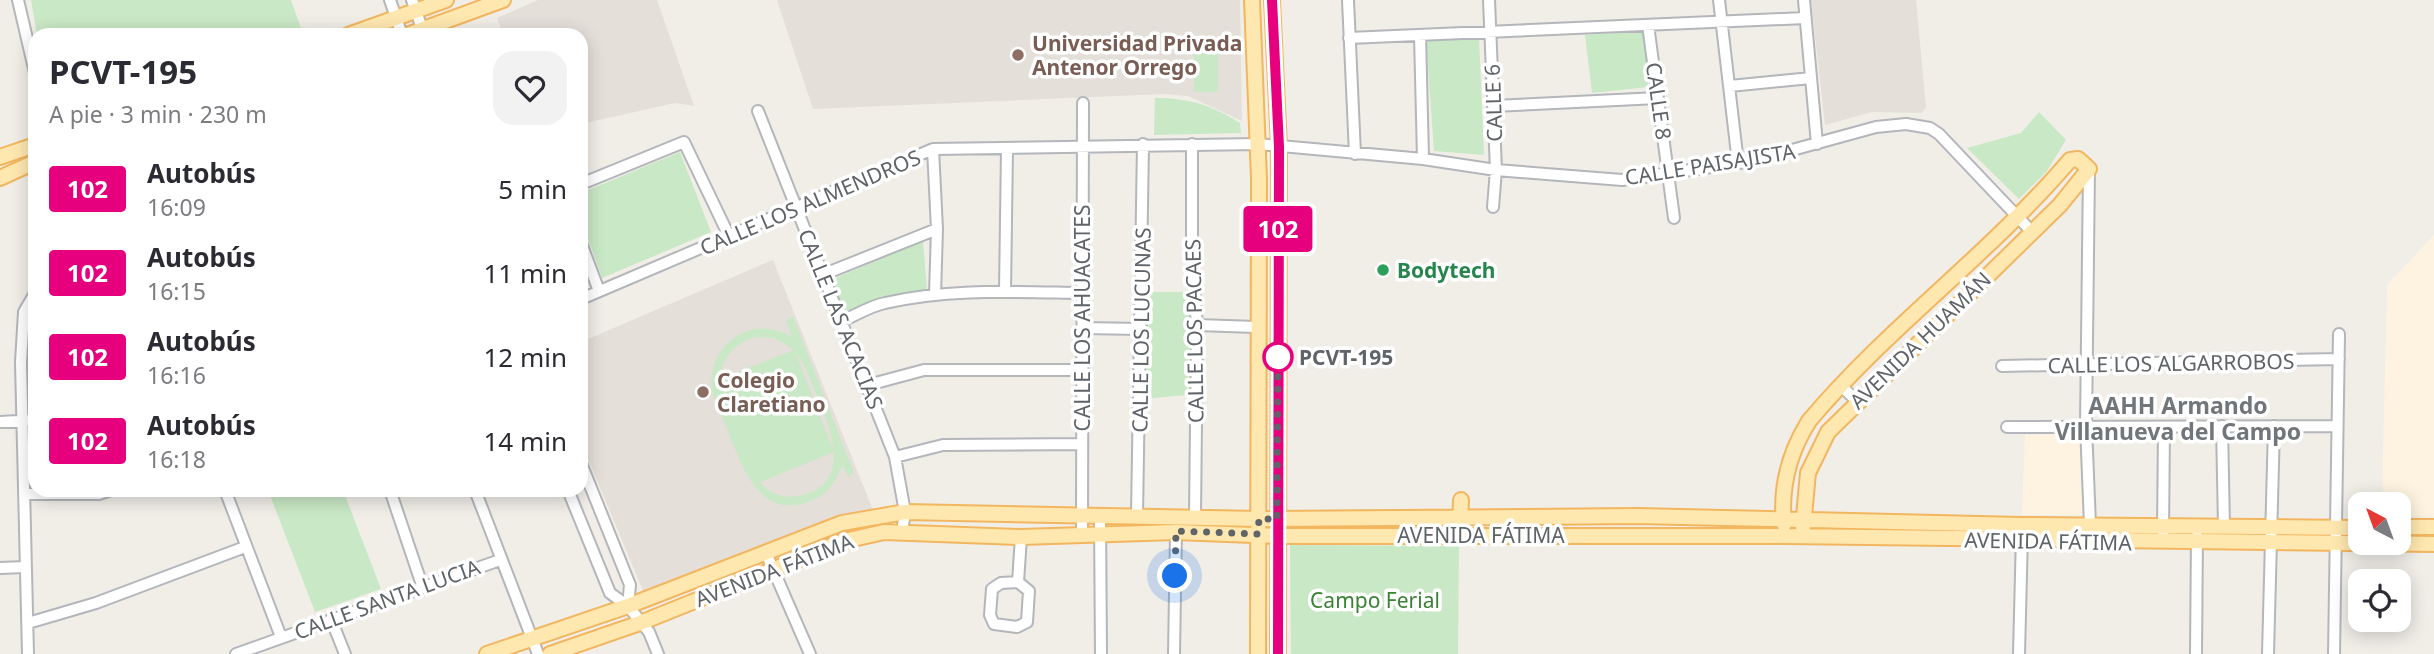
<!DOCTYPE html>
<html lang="es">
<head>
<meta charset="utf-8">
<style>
	:root { --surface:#fff; --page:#f2f2f3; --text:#2b2b33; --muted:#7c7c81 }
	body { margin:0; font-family:"Noto Sans",sans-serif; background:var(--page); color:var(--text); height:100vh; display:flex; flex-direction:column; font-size:26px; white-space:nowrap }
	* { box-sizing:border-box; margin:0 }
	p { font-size:23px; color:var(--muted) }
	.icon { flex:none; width:38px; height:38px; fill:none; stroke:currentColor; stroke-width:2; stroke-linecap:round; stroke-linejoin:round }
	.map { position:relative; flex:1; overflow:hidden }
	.sheet { position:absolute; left:28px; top:28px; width:560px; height:469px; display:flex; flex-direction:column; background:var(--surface); border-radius:21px; box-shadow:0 4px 18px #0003 }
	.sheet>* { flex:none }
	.badge { padding:0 14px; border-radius:5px; font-size:24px; line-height:46px }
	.needle { width:46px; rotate:319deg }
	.buttons { position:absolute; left:2348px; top:492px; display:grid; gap:14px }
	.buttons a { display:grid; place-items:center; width:63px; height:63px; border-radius:14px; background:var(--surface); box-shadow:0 4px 18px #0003; font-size:35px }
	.you { position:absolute; width:35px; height:35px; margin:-18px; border:5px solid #fff; border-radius:50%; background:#1a73e8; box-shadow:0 0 0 10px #1a73e833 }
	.map>.badge { position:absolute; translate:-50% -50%; box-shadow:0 0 0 4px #fff }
	.round { display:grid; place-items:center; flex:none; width:74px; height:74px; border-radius:21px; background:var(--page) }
	.headline { display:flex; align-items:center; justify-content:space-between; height:119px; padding:0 21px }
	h1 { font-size:33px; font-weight:700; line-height:52px }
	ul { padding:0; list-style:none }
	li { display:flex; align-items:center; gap:21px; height:84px; padding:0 21px }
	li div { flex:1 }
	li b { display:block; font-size:26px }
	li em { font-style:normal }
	li .badge { min-width:77px; font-weight:700; text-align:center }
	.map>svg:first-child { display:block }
</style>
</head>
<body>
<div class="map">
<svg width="2434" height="654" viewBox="0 0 2434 654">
	<rect width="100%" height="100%" fill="#f1eee8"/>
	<path fill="#fef3e0" d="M2434,235V517L2399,516V504H2382L2387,285Z
		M2083,433L2085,515H2022L2025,435Z"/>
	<path fill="#e4dfd9" d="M538,0H657L694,106L675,103L581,124V35H503L497,18Z
		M777,0H1240L1242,121L1188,96L1164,94L813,109Z
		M1811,0H1916L1926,108L1921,113L1872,112L1825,125Z
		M773,260L873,510L644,593L581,442V342Z"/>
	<path fill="#c9e8c5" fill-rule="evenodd" d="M31,0H291L302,31L291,35H37Z
		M1645,31L1649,87L1592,93L1585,35Z
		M1479,38L1484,155L1434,151L1426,40Z
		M1194,44H1218V92H1194Z
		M1155,98C1189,98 1211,105 1240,123L1241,133L1154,135Z
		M2039,112L2066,140L2047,171L2019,199L1967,148L2021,133Z
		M680,152L711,232L602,278L581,219V193Z
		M923,241L927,290L886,296L843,314L831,280Z
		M1144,292H1191L1187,395L1143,399Z
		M35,306V409H31L23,357Z
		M793,317L854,473L848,477L842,465C836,483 826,496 808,502C757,520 740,461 726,426C719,410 709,393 712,375C714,358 723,345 737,336C755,325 774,327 792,337L786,320ZM757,337L775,338L794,350L720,379C721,357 736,342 757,337ZM795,351L803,363C818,400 866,484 798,496C783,499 769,493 760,482L834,452Z
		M268,490H343L381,589L315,612Z
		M1290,545L1459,546L1458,654H1291Z"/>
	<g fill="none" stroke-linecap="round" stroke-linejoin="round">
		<g stroke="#b3b6ba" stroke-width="14">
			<path id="minor" d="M18,0L35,73
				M390,0L402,35
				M412,0L424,34
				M1348,0L1355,154
				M1489,0L1496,170L1493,207
				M1719,0L1738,163
				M1804,0L1817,144
				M1648,25L1674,218
				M1420,35L1423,159
				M1349,38L1805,18
				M1730,86L1811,78
				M1493,106L1658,98
				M758,111L895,457L905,512L902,532
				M1192,144V266L1197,325L1195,517
				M933,149L937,229L935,295
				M2089,169L2086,426L2090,525
				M581,184L684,142L729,236
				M581,243L599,291
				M822,275L937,229
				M1005,292L1007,148
				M581,299L933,149L1258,144L1423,159L1496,170L1622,180L1752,161L1876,127L1906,124L1930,128L1939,134L2032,232
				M840,322C854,316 870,306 885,303C949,288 1017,292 1082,293
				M1197,325L1256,327
				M1082,328L1142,329
				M2002,366L2339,359
				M868,385L924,370H1081
				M1841,386L1857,401
				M0,422L35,420
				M2222,426L2224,527
				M2007,427L2337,426
				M895,457L943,445L1082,444
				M581,463L630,585L628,606
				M225,490L281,637
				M390,490L422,585
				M475,490L538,654
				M568,490L610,593L628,606L649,632L658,654
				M24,494H99L111,490
				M1137,515L1143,144
				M1100,516L1101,654
				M1082,533L1083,103
				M2163,533L2164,427
				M766,553L810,654
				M0,568L24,567
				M1018,582L1029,591L1027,622L1017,627L994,624L990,615L992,589L1001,583Z
				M1018,582L1021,537
				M331,619L345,654
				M28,623L96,603L245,547
				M28,654L21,362L24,312L35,293
				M236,654L500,560
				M1174,654L1176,532
				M2019,654L2022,534
				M2196,654L2197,536
				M2268,654L2274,426
				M2334,654L2339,334"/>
		</g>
		<g stroke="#f2b660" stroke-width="18">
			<path id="major" d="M1252,0L1259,179L1258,654
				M1272,0L1279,147L1278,654
				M348,35L446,0
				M407,35L503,0
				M0,157L35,145
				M0,178L35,162
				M1460,524L1461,500
				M1784,524C1780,486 1789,453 1809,421C1888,327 1990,254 2070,160L2078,159L2089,169L2060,205L1828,432L1808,473L1803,527
				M2399,527H2434
				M487,654L628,606L842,523L905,512L1259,519L1638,516L2021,525L2361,528
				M550,654L640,623L844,541L884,532L1021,537L1176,532L1278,536H1784L2434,544"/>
		</g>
		<use href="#minor" stroke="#fff" stroke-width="10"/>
		<use href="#major" stroke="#ffe8af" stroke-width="14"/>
	</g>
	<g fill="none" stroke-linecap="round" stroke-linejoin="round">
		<g stroke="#fff" stroke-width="16">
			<path id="line" d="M1272,0L1279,147L1278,654"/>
		</g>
		<use href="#line" stroke="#e6007e" stroke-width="10"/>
		<path stroke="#5f6468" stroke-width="7" stroke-dasharray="0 12.6" d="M1175,576L1176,531L1258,534L1259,519H1277L1278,352V357"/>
	</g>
	<g fill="#8d6e63" stroke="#fff" stroke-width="2.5">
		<circle cx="1018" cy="55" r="7"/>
		<circle cx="703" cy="392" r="7"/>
	</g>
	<circle fill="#2e9e5b" stroke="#fff" stroke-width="2.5" cx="1383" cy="270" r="7"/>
	<circle fill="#fff" stroke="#e6007e" stroke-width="3.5" cx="1278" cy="357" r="14"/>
	<g text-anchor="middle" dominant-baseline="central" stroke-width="7" stroke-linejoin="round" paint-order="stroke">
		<g font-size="21" font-weight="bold" fill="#785e54" stroke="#fff" text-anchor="start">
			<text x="1032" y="43">Universidad Privada<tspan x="1032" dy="24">Antenor Orrego</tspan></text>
			<text x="717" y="380">Colegio<tspan x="717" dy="24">Claretiano</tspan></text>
		</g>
		<g font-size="21" fill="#5f6468" stroke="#fff">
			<text transform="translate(1659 101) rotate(82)">CALLE 8</text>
			<text transform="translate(1493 103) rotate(-92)">CALLE 6</text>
			<text transform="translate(1710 164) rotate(-9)">CALLE PAISAJISTA</text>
			<text transform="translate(810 202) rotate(-23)">CALLE LOS ALMENDROS</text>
			<text transform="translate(1082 318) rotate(-90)">CALLE LOS AHUACATES</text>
			<text transform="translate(841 319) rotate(68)">CALLE LAS ACACIAS</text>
			<text transform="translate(1141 330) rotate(-89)">CALLE LOS LUCUNAS</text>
			<text transform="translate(1194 331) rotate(-91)">CALLE LOS PACAES</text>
			<text transform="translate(1920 340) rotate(-44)">AVENIDA HUAMÁN</text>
			<text transform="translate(2171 363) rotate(-1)">CALLE LOS ALGARROBOS</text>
			<text x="1481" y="535">AVENIDA FÁTIMA</text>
			<text transform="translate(2048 541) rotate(1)">AVENIDA FÁTIMA</text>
			<text transform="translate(774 570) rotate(-21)">AVENIDA FÁTIMA</text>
			<text transform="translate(387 599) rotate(-20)">CALLE SANTA LUCIA</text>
		</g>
		<g font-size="21" font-weight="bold" fill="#27864d" stroke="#fff" text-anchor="start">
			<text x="1397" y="270">Bodytech</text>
		</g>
		<g font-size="21" font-weight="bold" fill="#5f6468" stroke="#fff" text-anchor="start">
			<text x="1299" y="357">PCVT-195</text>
		</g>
		<g font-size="21" fill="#3a8234" stroke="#fff">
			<text x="1375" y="600">Campo Ferial</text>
		</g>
		<g font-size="23" font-weight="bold" fill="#70767a" stroke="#fff">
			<text x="2178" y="405">AAHH Armando<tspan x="2178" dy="26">Villanueva del Campo</tspan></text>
		</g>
	</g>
</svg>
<div class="buttons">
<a><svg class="needle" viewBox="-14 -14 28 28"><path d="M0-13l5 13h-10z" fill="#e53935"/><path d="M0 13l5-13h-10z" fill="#7c7c81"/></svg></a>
<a><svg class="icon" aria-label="locate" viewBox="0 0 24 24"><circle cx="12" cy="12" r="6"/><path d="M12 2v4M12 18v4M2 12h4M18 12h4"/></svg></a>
</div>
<div class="you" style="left:1175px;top:576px"></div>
<b class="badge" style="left:1278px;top:229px;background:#e6007e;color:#fff">102</b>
<section class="sheet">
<div class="headline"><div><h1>PCVT-195</h1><p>A pie · 3 min · 230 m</p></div><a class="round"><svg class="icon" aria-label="heart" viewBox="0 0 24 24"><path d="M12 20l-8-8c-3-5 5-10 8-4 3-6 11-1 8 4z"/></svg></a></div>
<ul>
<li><span class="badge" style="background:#e6007e;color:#fff">102</span><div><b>Autobús</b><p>16:09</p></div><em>5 min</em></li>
<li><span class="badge" style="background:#e6007e;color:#fff">102</span><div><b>Autobús</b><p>16:15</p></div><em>11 min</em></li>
<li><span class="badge" style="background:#e6007e;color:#fff">102</span><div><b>Autobús</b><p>16:16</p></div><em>12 min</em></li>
<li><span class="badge" style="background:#e6007e;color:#fff">102</span><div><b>Autobús</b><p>16:18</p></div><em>14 min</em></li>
</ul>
</section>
</div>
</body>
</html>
